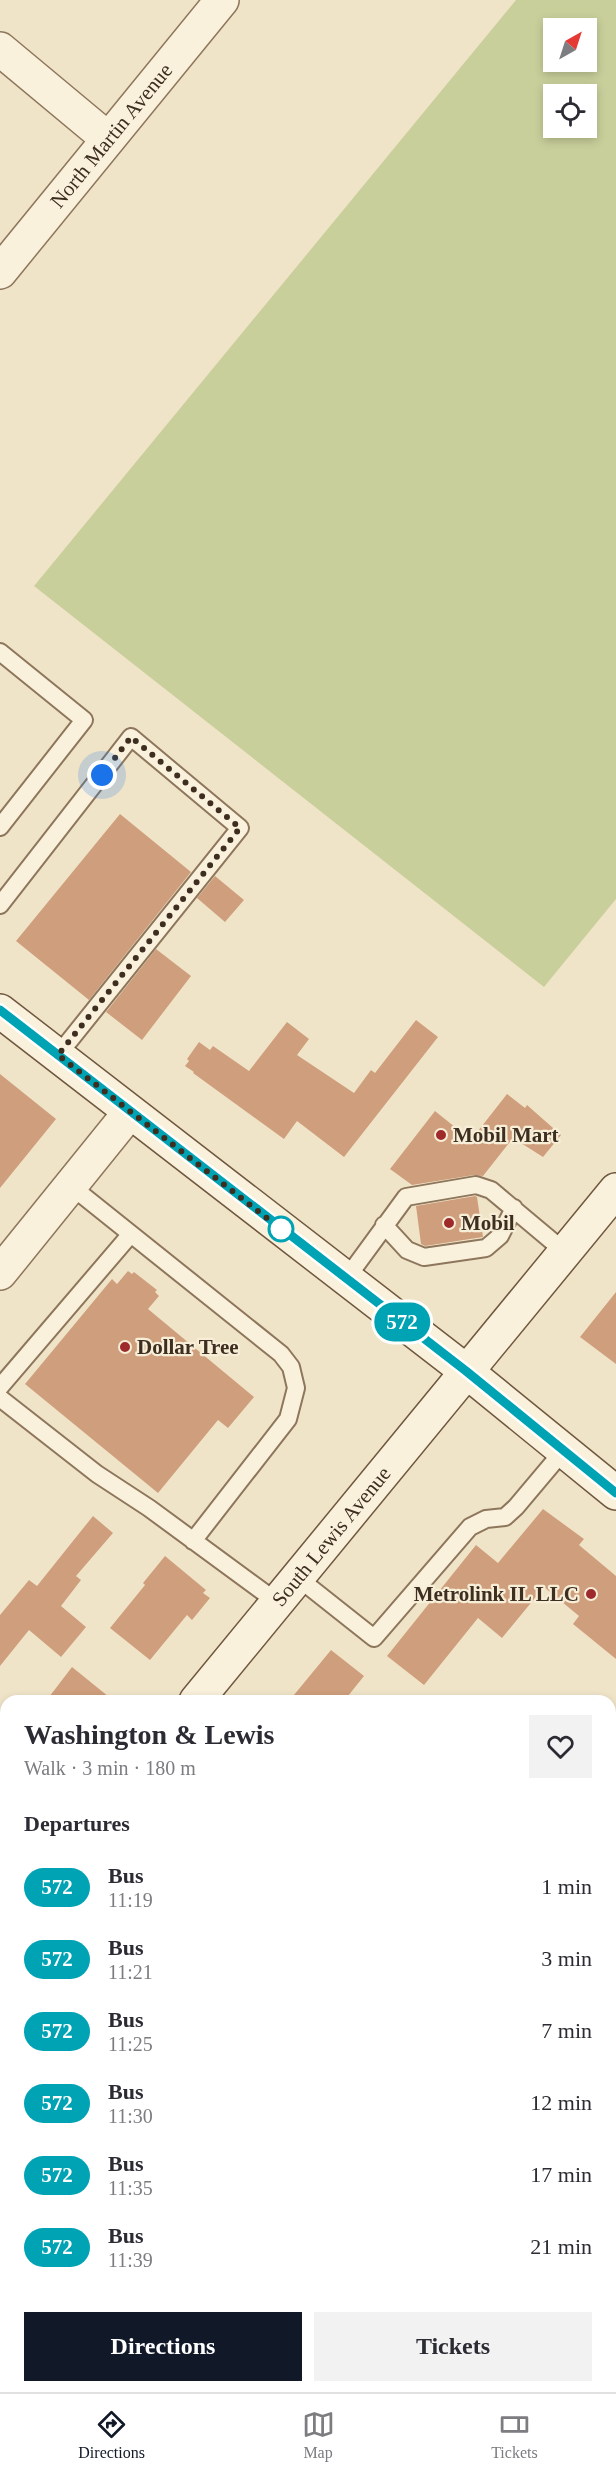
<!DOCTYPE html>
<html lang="en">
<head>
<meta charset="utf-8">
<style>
	:root { --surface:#fff; --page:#f2f2f3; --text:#2b2b33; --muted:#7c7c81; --line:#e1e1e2; --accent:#111827 }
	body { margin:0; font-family:Georgia,serif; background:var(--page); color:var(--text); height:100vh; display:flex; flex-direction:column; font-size:22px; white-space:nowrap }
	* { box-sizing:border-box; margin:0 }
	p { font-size:20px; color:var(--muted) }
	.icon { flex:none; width:33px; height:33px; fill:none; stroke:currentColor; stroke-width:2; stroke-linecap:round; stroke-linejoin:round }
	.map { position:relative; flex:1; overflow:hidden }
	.panel { position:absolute; left:0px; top:1695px; width:616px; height:698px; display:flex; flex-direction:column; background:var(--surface); border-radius:18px 18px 0 0; box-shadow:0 3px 9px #0003 }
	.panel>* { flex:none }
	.badge { padding:0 12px; border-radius:20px; font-size:21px; line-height:39px }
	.needle { width:39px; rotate:39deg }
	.controls { position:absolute; left:543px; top:18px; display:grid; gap:12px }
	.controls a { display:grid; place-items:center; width:54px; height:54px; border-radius:0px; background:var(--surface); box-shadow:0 3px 9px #0003; font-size:30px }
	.you { position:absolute; width:30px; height:30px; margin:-15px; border:4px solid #fff; border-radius:50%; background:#1a73e8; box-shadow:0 0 0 9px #1a73e833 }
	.map>.badge { position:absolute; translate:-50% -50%; box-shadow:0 0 0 3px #fff }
	h2 { padding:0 24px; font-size:22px; line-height:54px }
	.round { display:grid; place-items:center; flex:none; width:63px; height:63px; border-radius:0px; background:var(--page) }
	.head { display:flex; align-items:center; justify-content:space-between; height:102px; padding:0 24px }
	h1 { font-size:28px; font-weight:800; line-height:45px }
	.cta { display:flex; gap:12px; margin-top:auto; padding:12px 24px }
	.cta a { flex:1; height:69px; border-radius:0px; background:var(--accent); color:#fff; font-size:24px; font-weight:800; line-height:69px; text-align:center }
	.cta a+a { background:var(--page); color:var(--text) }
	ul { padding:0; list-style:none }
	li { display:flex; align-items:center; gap:18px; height:72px; padding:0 24px }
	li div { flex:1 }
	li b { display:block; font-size:22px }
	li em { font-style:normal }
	li .badge { min-width:66px; font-weight:700; text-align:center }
	.menu { display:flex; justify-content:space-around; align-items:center; height:84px; border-top:2px solid var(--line); background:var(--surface); font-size:16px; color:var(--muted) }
	.menu a { display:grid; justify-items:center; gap:3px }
	.menu .selected { color:var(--accent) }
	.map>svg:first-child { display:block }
</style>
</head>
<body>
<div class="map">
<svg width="616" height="2392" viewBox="0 0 616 2392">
	<rect width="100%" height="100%" fill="#f0e4c8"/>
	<path fill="#c9cf9b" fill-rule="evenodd" d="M516,0H616V899L544,987L34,586ZM554,28H586V62H554ZM554,94H586V128H554Z"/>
	<path fill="#cf9f7d" d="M120,814L191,872L89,1000L16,941Z
		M215,876L244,900L225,922L197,898Z
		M156,949L191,976L142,1040L106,1012Z
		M416,1020L438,1037L344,1157L297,1121L284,1139L193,1073L194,1072L185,1066L189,1061L187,1059L199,1042L210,1050L213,1046L249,1071L287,1022L309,1039L297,1055L354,1093L371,1070L375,1073Z
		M0,1074L56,1119L0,1188Z
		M507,1094L525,1108L527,1105L561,1135L543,1157L513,1138L483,1176L474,1175L412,1185L390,1169L435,1111L471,1140Z
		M475,1196L477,1197L483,1237L425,1246L421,1244L416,1206Z
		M128,1271L132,1274L134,1272L157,1290L155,1292L159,1296L148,1309L254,1397L228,1428L218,1420L158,1493L25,1384L112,1279L117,1284Z
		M616,1292V1364L580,1337Z
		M543,1509L584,1539L579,1545L616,1576V1659L573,1624L579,1616L544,1587L502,1638L478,1618L424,1685L387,1656L476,1545L498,1563Z
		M93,1516L113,1533L76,1576L81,1580L61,1606L86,1627L61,1657L29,1630L0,1666V1615L29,1580L37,1586Z
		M165,1556L206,1590L203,1593L210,1598L192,1620L187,1615L150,1660L110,1628L145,1585L143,1583Z
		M331,1650L364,1676L344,1701H289Z
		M72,1667L114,1701H46Z"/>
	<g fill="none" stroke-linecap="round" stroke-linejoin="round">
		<g stroke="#8d765c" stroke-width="20">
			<path id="lane" d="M0,652L84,720L0,827
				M0,905L131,737L240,828L58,1055
				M71,1186L281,1354L291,1367L296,1388L288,1419L193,1541
				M384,1225L407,1250L424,1257L486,1248L500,1236L514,1208
				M346,1279L406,1197L476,1185L491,1190L565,1252
				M0,1387L130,1235
				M0,1398L97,1474L149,1508L277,1602
				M297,1577L374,1638L470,1527L486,1519L505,1517L516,1507L564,1450
				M0,2268L6,2261"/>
		</g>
		<g stroke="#8d765c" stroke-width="36">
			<g id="street">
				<path d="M0,49L108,139"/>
				<path id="s1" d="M0,272L222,0"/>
				<path d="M0,1273L130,1112"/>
				<path d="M610,1862L616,1855"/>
				<path d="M0,2221L6,2226"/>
				<path d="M204,2386L211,2392"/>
			</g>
		</g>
		<g stroke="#6f573f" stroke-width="36">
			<g id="secondary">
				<path d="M0,1011L466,1371L616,1493"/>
				<path id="s2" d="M196,1701L616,1190"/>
				<path d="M0,1941L6,1933"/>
			</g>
		</g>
		<use href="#lane" stroke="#faf1dc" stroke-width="16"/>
		<use href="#street" stroke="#faf1dc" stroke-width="33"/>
		<use href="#secondary" stroke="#faf1dc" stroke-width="33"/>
	</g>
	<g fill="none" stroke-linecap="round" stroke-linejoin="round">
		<g stroke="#fff" stroke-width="14">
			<path id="line" d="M0,1010L466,1371L616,1493"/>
		</g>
		<use href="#line" stroke="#00a3b4" stroke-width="9"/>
		<path stroke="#3d2e20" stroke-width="6" stroke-dasharray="0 10.8" d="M102,775L131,737L240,828L58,1055L281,1229"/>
	</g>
	<g fill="#9e2a2b" stroke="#f7eed8" stroke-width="2">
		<circle cx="441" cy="1135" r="6"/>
		<circle cx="449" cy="1223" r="6"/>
		<circle cx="125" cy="1347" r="6"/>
		<circle cx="591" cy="1594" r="6"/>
	</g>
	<circle fill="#fff" stroke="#00a3b4" stroke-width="3" cx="281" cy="1229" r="12"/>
	<g text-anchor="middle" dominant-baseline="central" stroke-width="4.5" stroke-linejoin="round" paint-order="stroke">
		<g font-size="21" fill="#3d2e20" stroke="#f7eed8">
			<text stroke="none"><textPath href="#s1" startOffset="176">North Martin Avenue</textPath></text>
			<text stroke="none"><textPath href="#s2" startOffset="213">South Lewis Avenue</textPath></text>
		</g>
		<g font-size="21" font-weight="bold" fill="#3d2e20" stroke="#f7eed8" text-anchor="start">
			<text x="453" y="1135">Mobil Mart</text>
			<text x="461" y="1223">Mobil</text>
			<text x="137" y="1347">Dollar Tree</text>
			<text x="579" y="1594" text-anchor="end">Metrolink IL LLC</text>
		</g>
	</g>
</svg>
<div class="controls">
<a><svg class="needle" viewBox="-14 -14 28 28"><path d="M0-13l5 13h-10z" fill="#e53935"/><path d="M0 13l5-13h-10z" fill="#7c7c81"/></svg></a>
<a><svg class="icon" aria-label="locate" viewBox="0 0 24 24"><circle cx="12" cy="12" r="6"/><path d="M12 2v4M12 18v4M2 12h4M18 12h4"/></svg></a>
</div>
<div class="you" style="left:102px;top:775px"></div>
<b class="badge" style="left:402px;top:1322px;background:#00a3b4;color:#fff">572</b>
<section class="panel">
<div class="head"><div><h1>Washington &amp; Lewis</h1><p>Walk · 3 min · 180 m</p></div><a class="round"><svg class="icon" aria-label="heart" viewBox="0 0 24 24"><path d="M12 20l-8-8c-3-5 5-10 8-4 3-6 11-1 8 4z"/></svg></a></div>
<h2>Departures</h2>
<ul>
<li><span class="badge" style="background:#00a3b4;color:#fff">572</span><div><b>Bus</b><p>11:19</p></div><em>1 min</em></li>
<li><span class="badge" style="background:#00a3b4;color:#fff">572</span><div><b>Bus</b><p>11:21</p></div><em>3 min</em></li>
<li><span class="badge" style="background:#00a3b4;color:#fff">572</span><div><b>Bus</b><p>11:25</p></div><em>7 min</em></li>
<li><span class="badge" style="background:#00a3b4;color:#fff">572</span><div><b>Bus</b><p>11:30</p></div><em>12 min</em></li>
<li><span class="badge" style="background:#00a3b4;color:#fff">572</span><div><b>Bus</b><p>11:35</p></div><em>17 min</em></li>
<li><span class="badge" style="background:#00a3b4;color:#fff">572</span><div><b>Bus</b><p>11:39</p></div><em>21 min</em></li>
</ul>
<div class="cta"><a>Directions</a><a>Tickets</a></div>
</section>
</div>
<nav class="menu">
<a class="selected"><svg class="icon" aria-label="directions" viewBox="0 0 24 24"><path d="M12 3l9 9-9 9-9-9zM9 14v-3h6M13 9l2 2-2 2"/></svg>Directions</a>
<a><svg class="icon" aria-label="map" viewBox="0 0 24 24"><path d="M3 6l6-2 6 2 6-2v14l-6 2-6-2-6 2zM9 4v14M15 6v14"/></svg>Map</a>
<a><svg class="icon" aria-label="tickets" viewBox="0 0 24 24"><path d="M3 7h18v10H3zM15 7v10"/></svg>Tickets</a>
</nav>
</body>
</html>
